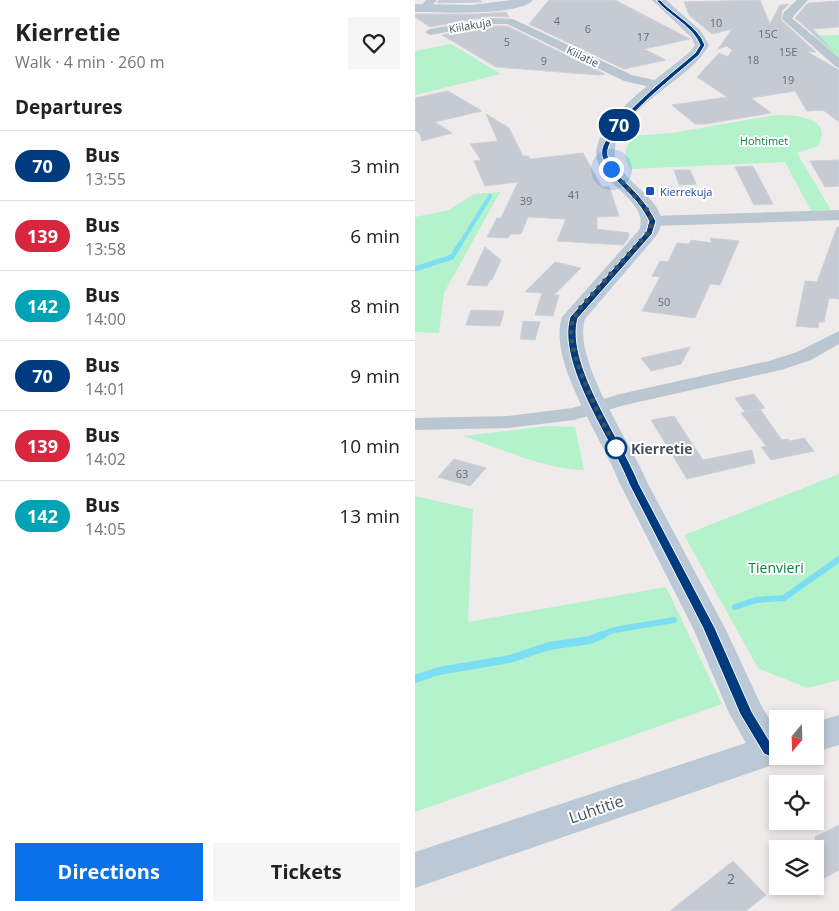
<!DOCTYPE html>
<html lang="en">
<head>
<meta charset="utf-8">
<style>
	:root { --surface:#fff; --page:#f6f6f6; --text:#222; --muted:#767676; --line:#e0e0e0; --accent:#0972ea }
	body { margin:0; font-family:"Open Sans",sans-serif; background:var(--page); color:var(--text); height:100vh; display:flex; flex-direction:column; font-size:19px; white-space:nowrap }
	* { box-sizing:border-box; margin:0 }
	p { font-size:16px; color:var(--muted) }
	.icon { flex:none; width:28px; height:28px; fill:none; stroke:currentColor; stroke-width:2; stroke-linecap:round; stroke-linejoin:round }
	.map { position:relative; flex:1; overflow:hidden }
	.sheet { display:flex; flex-direction:column; background:var(--surface); width:415px }
	.sheet>* { flex:none }
	.badge { padding:0 10px; border-radius:16px; font-size:18px; line-height:32px }
	.needle { width:32px; rotate:199deg }
	.fabs { position:absolute; left:354px; top:710px; display:grid; gap:10px }
	.fabs a { display:grid; place-items:center; width:55px; height:55px; border-radius:0px; background:var(--surface); box-shadow:0 2px 8px #0003; font-size:25px }
	.you { position:absolute; width:25px; height:25px; margin:-12px; border:4px solid #fff; border-radius:50%; background:#1a73e8; box-shadow:0 0 0 8px #1a73e833 }
	.map>.badge { position:absolute; translate:-50% -50%; box-shadow:0 0 0 2px #fff }
	h2 { padding:0 15px; font-size:19px; line-height:45px }
	.round { display:grid; place-items:center; flex:none; width:52px; height:52px; border-radius:0px; background:var(--page) }
	.headline { display:flex; align-items:center; justify-content:space-between; height:85px; padding:0 15px }
	h1 { font-size:24px; font-weight:700; line-height:38px }
	.button { display:flex; gap:10px; margin-top:auto; padding:10px 15px }
	.button a { flex:1; height:58px; border-radius:0px; background:var(--accent); color:#fff; font-size:20px; font-weight:700; line-height:58px; text-align:center }
	.button a+a { background:var(--page); color:var(--text) }
	ul { padding:0; list-style:none }
	li { display:flex; align-items:center; gap:15px; height:70px; padding:0 15px; border-top:1px solid var(--line) }
	li div { flex:1 }
	li b { display:block; font-size:19px }
	li em { font-style:normal }
	li .badge { min-width:55px; font-weight:700; text-align:center }
	main { display:flex; flex:1; min-height:0 }
	.map>svg:first-child { display:block }
</style>
</head>
<body>
<main>
<section class="sheet">
<div class="headline"><div><h1>Kierretie</h1><p>Walk · 4 min · 260 m</p></div><a class="round"><svg class="icon" aria-label="heart" viewBox="0 0 24 24"><path d="M12 20l-8-8c-3-5 5-10 8-4 3-6 11-1 8 4z"/></svg></a></div>
<h2>Departures</h2>
<ul>
<li><span class="badge" style="background:#003b80;color:#fff">70</span><div><b>Bus</b><p>13:55</p></div><em>3 min</em></li>
<li><span class="badge" style="background:#d7263d;color:#fff">139</span><div><b>Bus</b><p>13:58</p></div><em>6 min</em></li>
<li><span class="badge" style="background:#00a3b4;color:#fff">142</span><div><b>Bus</b><p>14:00</p></div><em>8 min</em></li>
<li><span class="badge" style="background:#003b80;color:#fff">70</span><div><b>Bus</b><p>14:01</p></div><em>9 min</em></li>
<li><span class="badge" style="background:#d7263d;color:#fff">139</span><div><b>Bus</b><p>14:02</p></div><em>10 min</em></li>
<li><span class="badge" style="background:#00a3b4;color:#fff">142</span><div><b>Bus</b><p>14:05</p></div><em>13 min</em></li>
</ul>
<div class="button"><a>Directions</a><a>Tickets</a></div>
</section>
<div class="map">
<svg width="424" height="911" viewBox="0 0 424 911">
	<rect width="100%" height="100%" fill="#efebeb"/>
	<path fill="#b3f2ca" d="M424,35V59L394,36Z
		M36,44L86,74L0,95V51Z
		M361,115C380,115 419,117 403,146L382,153L416,210L396,211L370,162L215,169C208,154 210,149 217,136L257,133Z
		M85,192L29,293L24,333L0,332V217L34,210L59,194Z
		M132,426L160,427L169,470C133,470 83,448 48,436Z
		M424,474V680L392,688L343,668L269,535Z
		M0,496L58,509L53,622L251,587L307,704L0,812Z"/>
	<g fill="none" stroke-linecap="round" stroke-linejoin="round">
		<path stroke="#7cdef3" stroke-width="4" d="M44,246L75,196"/>
		<path stroke="#7cdef3" stroke-width="5" d="M0,269L37,257L45,244"/>
		<path stroke="#7cdef3" stroke-width="6" d="M320,607L341,600L369,598L424,559
			M184,636L199,630L259,620"/>
		<path stroke="#7cdef3" stroke-width="8" d="M0,679L24,671L95,659L134,646L175,640L187,635"/>
	</g>
	<path fill="#c6cad2" stroke="#ced1d8" d="M24,0H64L67,2L22,3Z
		M134,0H200L275,39L229,49L251,60L209,69L114,24Z
		M345,0L355,24L365,5L374,4L367,11L366,20L401,52H393L424,70V122L408,110L392,111L380,91L336,98L356,113L290,124H280L257,105L312,97L282,77L304,53L313,57L317,50L312,46L303,49L317,29L297,34L274,15L269,2Z
		M424,1V27L398,29L418,51L380,18L393,3Z
		M91,12L94,17L76,16L15,27L0,17V14H62Z
		M76,26H92L190,74L183,75L81,67L27,35Z
		M33,91L67,111L20,122L37,133L7,141L5,134L0,130V98Z
		M71,114L94,128L108,156H114L115,159L168,153L187,187L194,186L204,216L182,217V229L214,233L213,239L208,245L142,241L151,219L113,217L106,234H95L93,238L72,237L82,218H86L103,182L70,186L59,161L66,160L55,144L83,141Z
		M424,160V186L410,187L395,161Z
		M337,166L339,168L358,204L339,205L320,167Z
		M259,170H275L281,184L264,185Z
		M422,227H424V299L414,298L409,322H404L403,328L381,326L390,281L402,282Z
		M295,238L324,241L305,285L295,284L280,318L227,311L245,277L237,276L245,261L253,262L262,243L274,244L276,240L297,243Z
		M70,247L86,260L77,280H75L72,286L52,285Z
		M140,262L166,268L139,295H144L138,316L120,315L127,293L110,292Z
		M56,310L89,311L85,326L51,325Z
		M108,321L125,322L120,340L105,339Z
		M275,347L266,364L236,371L226,358Z
		M339,394L350,408L330,412L320,398Z
		M345,409L367,440L373,439L375,441L389,438L399,451L356,460L346,447L351,446L326,413Z
		M259,416L288,460L337,450L340,463L272,479L236,420Z
		M39,459L71,468L55,486L23,477Z
		M424,825V870L400,883V837Z
		M318,861L351,895L331,911H255Z"/>
	<g fill="none" stroke-linecap="round" stroke-linejoin="round">
		<path fill="#bac7d0" fill-rule="evenodd" d="M11,0H22L13,10H5L4,8Z
			M382,0H393L377,18L424,58V68L420,66L367,19L369,12Z
			M76,18L98,19L217,75L248,82L250,85L244,89L209,81L92,24H76L15,35L10,32L15,29Z
			M424,210V220L237,226L229,221L237,216Z
			M424,331V344L396,360L366,370L210,405L159,420L93,428L0,430V418L93,416L157,408L205,394L354,361L382,352Z"/>
		<path fill="#bbc9d7" fill-rule="evenodd" d="M97,0H118C103,17 23,12 0,12V4L56,5Z
			M237,0H251L286,31L294,45C275,81 207,105 200,148C194,182 266,201 241,236L170,319C157,361 217,443 233,484L310,628L347,707L362,732V756H376L375,759L0,888V852L331,743L314,713L278,628L205,484C189,440 132,362 147,317L224,230C237,198 173,182 182,146C192,111 249,74 276,51L280,45L276,37Z
			M424,715V745L400,752V722Z"/>
	</g>
	<path fill="#003b80" stroke="#fff" d="M241,0H245C259,15 283,26 290,45L284,55C266,71 186,133 193,156C198,175 217,186 228,201C233,207 237,214 241,221L237,234L163,318C150,364 207,440 224,484L300,628L337,712L360,750L354,756L349,754L325,714L288,628L214,484C197,440 141,364 155,317L231,232L234,221C230,214 226,207 221,201C209,187 192,175 187,156C180,132 262,69 280,53L285,45C278,26 254,16 241,0Z"/>
	<g fill="none" stroke-linecap="round" stroke-linejoin="round">
		<path stroke="#42505a" stroke-width="5" stroke-dasharray="0 9" d="M196,169L233,211L237,221L234,232L166,307C161,314 156,322 156,331C156,361 188,425 204,452L201,448"/>
	</g>
	<rect fill="#1a4fb4" stroke="#fff" stroke-width="2" x="230" y="186" width="10" height="10" rx="2.5"/>
	<circle fill="#fff" stroke="#003b80" stroke-width="2.5" cx="201" cy="448" r="10"/>
	<g text-anchor="middle" dominant-baseline="central" stroke-width="4" stroke-linejoin="round" paint-order="stroke">
		<g font-size="11" fill="#636e78">
			<text x="142" y="20">4</text>
			<text x="301" y="22">10</text>
			<text x="173" y="28">6</text>
			<text x="353" y="33">15C</text>
			<text x="228" y="36">17</text>
			<text x="92" y="41">5</text>
			<text x="373" y="51">15E</text>
			<text x="338" y="59">18</text>
			<text x="129" y="60">9</text>
			<text x="373" y="79">19</text>
			<text x="159" y="194">41</text>
			<text x="111" y="200">39</text>
			<text x="249" y="301">50</text>
			<text x="47" y="473">63</text>
		</g>
		<g font-size="11" fill="#42505a" stroke="#fff">
			<text transform="translate(55 25) rotate(-10)">Kiilakuja</text>
			<text transform="translate(168 56) rotate(26)">Kiilatie</text>
		</g>
		<g font-size="11" fill="#0e8044" stroke="#fff">
			<text x="349" y="140">Hohtimet</text>
		</g>
		<g font-size="11" fill="#164399" stroke="#fff" text-anchor="start">
			<text x="245" y="191">Kierrekuja</text>
		</g>
		<g font-size="14" font-weight="bold" fill="#42505a" stroke="#fff" text-anchor="start">
			<text x="216" y="448">Kierretie</text>
		</g>
		<g font-size="14" fill="#0e8044" stroke="#fff">
			<text x="361" y="567">Tienvieri</text>
		</g>
		<g font-size="14" fill="#636e78">
			<text x="316" y="878">2</text>
		</g>
		<g font-size="16" fill="#42505a" stroke="#fff">
			<text transform="translate(181 809) rotate(-19)">Luhtitie</text>
		</g>
	</g>
</svg>
<div class="fabs">
<a><svg class="needle" viewBox="-14 -14 28 28"><path d="M0-13l5 13h-10z" fill="#e53935"/><path d="M0 13l5-13h-10z" fill="#767676"/></svg></a>
<a><svg class="icon" aria-label="locate" viewBox="0 0 24 24"><circle cx="12" cy="12" r="6"/><path d="M12 2v4M12 18v4M2 12h4M18 12h4"/></svg></a>
<a><svg class="icon" aria-label="layers" viewBox="0 0 24 24"><path d="M12 4l9 5-9 5-9-5zM3 14l9 5 9-5"/></svg></a>
</div>
<div class="you" style="left:196px;top:169px"></div>
<b class="badge" style="left:204px;top:125px;background:#003b80;color:#fff">70</b>
</div>
</main>
</body>
</html>
